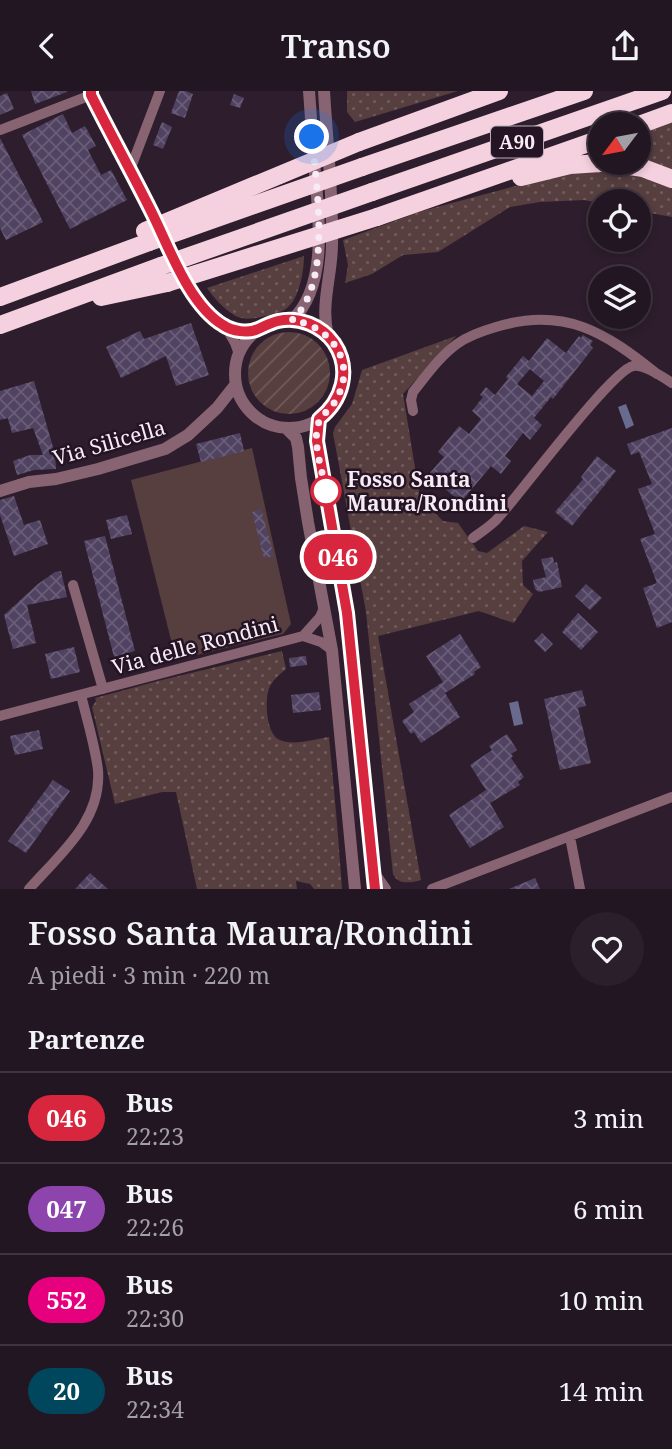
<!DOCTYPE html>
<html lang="it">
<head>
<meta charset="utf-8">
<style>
	:root { --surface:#221622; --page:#2a1f2a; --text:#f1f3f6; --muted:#a29fa5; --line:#3f3540 }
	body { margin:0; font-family:"Noto Serif",serif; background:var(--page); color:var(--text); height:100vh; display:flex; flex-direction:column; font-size:26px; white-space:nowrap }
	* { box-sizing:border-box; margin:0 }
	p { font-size:23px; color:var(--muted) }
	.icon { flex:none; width:38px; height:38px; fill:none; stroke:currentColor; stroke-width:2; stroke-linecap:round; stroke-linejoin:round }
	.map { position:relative; height:798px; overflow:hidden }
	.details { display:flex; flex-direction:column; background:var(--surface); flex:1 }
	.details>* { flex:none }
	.badge { padding:0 14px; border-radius:23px; font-size:24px; line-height:46px }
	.needle { width:46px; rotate:238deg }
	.controls { position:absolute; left:588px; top:21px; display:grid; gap:14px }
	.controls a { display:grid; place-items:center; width:63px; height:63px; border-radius:50%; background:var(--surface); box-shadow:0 4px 10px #0003,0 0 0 2px var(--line); font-size:35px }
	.you { position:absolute; width:35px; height:35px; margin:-18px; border:5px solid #fff; border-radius:50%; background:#1a73e8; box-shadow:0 0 0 10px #1a73e833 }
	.map>.badge { position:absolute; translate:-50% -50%; box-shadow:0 0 0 4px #fff }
	h2 { padding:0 28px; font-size:26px; line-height:63px }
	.round { display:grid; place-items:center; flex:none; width:74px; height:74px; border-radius:37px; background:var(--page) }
	.headline { display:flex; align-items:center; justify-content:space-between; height:119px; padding:0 28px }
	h1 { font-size:33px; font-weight:600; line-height:52px }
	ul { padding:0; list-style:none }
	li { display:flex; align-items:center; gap:21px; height:91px; padding:0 28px; border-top:2px solid var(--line) }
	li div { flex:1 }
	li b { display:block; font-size:26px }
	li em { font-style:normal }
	li .badge { min-width:77px; font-weight:700; text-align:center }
	header { display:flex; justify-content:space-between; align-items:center; height:91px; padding:0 28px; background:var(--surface); font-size:32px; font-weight:600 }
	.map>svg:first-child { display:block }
</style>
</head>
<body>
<header><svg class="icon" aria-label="back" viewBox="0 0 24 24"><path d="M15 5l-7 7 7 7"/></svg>Transo<svg class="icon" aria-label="share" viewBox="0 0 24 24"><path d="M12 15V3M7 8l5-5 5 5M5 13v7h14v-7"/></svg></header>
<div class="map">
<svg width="672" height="798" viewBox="0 0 672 798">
	<defs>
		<pattern id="grass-dots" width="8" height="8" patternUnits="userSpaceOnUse" patternTransform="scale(1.75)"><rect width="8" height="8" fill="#573e3f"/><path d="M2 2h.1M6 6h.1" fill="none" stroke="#705a5b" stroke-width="1.8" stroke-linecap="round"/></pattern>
		<pattern id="garden-furrows" width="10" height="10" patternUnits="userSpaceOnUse" patternTransform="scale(1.75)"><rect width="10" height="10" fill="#573e3f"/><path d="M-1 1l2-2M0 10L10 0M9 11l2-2" fill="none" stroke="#705a5b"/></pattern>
		<pattern id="building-cross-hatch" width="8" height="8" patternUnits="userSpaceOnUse" patternTransform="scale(1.75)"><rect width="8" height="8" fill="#504261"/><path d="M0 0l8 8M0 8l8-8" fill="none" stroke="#6a5d78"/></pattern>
	</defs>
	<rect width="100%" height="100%" fill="#2e1e2d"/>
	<path fill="url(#grass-dots)" d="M347,0H458L355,31L347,21Z
		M672,31V82L639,71V43Z
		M588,79C617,80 644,86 672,94V126L639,120V110H600V112L584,109L540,111L510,116L438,161L403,164L372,183L345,192L348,174L343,149L422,120L542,88Z
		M304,165C304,180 299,208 287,217C281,222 269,224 261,226C252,228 242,229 234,224C223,217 214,207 207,197Z
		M456,245L403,303L420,407L443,430L458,432L478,460L487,462L524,435L548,441L522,470L523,494L533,503L514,532L479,520L378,545L421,789C410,792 398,794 393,783L366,521L333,342L335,336L352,313L362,279Z
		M282,560L286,578C280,583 274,588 270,595C264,607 266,641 278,648C293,656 314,648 329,646L337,732L342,798H314L310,793L296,790L297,798H197L176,701H162L115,713L92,616L96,610L95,607L158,590Z"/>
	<path fill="url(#garden-furrows)" d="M248 282a41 41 0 1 1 82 0a41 41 0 1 1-82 0Z"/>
	<path fill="#573e3f" d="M252,357L291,533L283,543L176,569L131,389Z"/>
	<path fill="#696b8e" d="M626,313L634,334L626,338L618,316Z
		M518,610L523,633L514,635L509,612Z"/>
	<path fill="url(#building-cross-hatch)" fill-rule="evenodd" d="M31,0H67V1L35,13Z
		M179,0H186L193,3L185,27L171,22Z
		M7,2L14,18L0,24V5Z
		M234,3L244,7L240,17L230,14Z
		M63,23L72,42L85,35L96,55L88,59L101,84L111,79L127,109L70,138L22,44Z
		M162,31L172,36L163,58L153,54Z
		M0,47L43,131L6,149L0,137Z
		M191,232L209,284L176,295L166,265L121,287L106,256L140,240L144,248Z
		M583,244L593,250L590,254L593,257L553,308L551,306L534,327L542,334L530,349L523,342L505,365L511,370L501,383L491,375L461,411L428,384L444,366L438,361L459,335L469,343L481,328L472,320L483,306L480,304L486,296L495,304L508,288L506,286L523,265L529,270L547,247L566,262L579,245L581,247ZM530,278L544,290L532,305L517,293Z
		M34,290L55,363L56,378L34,379L17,384L13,370L30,364H43L33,337L12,342L8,327L0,329V300Z
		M672,337V531L657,537L643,497L657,492L640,448L655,443L638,398L652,393L639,361L631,364L627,353Z
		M240,342L244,360L201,371L196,353Z
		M597,365L616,380L572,435L555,421L583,388L581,386Z
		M14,405L24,434L40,429L48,453L14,465L0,424V409Z
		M261,418L274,465L264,467L252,421Z
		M127,424L132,443L111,448L106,429Z
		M105,445L135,560L114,566L84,450Z
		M553,466L554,472L557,471L562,496L539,501L535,498L533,489L546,486L541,468Z
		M61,480L67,506L27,514L36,552L13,558L4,524L38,493L55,481Z
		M586,493L602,507L590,519L575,505Z
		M578,522L598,541L581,559L562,541Z
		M542,542L553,553L545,561L534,550Z
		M460,543L481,576L474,581L475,583L445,602L460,626L421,652L414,641L411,643L402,630L414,621L409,613L443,591L426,565Z
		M74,556L80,581L51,588L45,563Z
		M306,565L307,574L290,576L289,567Z
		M582,599L586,615L578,617L591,672L560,679L544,608Z
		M319,601L321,619L293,622L291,604Z
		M39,639L43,658L15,664L10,645Z
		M507,643L517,659L511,663L513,665L511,667L524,686L518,691L520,694L490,712L504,736L470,757L449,724L486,699L470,674L492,659L489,655Z
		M53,689L70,700L26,762L8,750Z
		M90,782L108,798H75Z
		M535,787L540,798H509Z"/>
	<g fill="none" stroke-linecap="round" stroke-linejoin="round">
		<path stroke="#886473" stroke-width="10" d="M89,0L192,202C210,227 224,242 256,240
			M0,39L91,4
			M130,79L160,0
			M226,236L235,252L239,263
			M413,320L411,309L413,301C426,285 440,265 457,253C468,245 482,240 496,236C564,215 605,241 657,283
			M473,447C481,441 491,435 498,427C519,404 612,279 633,275C643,273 663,286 672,292
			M73,494L103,598
			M303,545L321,551L332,559
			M0,625L303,545L320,526L324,517
			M570,746L580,798
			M374,781L386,798
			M29,798C59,764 102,730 98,679C95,654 87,629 81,604
			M432,798L672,706"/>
		<path stroke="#886473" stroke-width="12" d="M324,0C327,51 333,102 332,153C332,184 320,214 328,245
			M292,229C330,194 318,118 314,71C312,48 311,24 309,0
			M235 283a54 54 0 1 1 108 0a54 54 0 1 1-108 0Z
			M319,328L317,350L347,522L375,798
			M286,337L296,347L298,356L301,387L308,431L332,559L355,798
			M0,400L29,391L56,388L98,378L165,358L188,344L217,317L236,293"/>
		<path stroke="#f5d0de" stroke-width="18" d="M639,34L672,22
			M359,51L499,0
			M610,72L643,77L672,88
			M362,76L584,0
			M521,86L570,74L600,72
			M372,101L662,0
			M377,126L600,48
			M0,206L149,151
			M101,206L167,192
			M0,234L161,175"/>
		<path stroke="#f5d0de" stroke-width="18" d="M145,140L359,51
			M149,151L362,76
			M161,175L372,101
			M167,192L377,126"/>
	</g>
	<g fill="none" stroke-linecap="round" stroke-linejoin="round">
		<g stroke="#fff" stroke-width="16">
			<path id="line" d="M91,0V4C110,42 131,80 150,118C168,153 188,213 223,234C232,240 248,243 258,238C265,235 270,232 278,230C299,225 322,235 334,252C352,279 342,310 319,328L317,350L347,522L375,798"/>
		</g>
		<use href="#line" stroke="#d7263d" stroke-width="10"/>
		<path stroke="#f7ecf6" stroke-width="7" stroke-dasharray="0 12.6" d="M312,46C316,95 333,193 292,229C330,235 357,270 337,307C331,320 319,323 317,338C314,358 323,381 326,401V400"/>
	</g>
	<circle fill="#fff" stroke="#d7263d" stroke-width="3.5" cx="326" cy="400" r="14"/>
	<g text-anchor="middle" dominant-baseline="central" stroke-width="5" stroke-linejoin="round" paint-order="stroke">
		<rect fill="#241424" stroke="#b8abb7" stroke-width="2" x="491" y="35.5" width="52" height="31" rx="5"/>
		<g font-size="19" font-weight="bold" fill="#f7ecf6">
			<text x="517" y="51">A90</text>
		</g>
		<g font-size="21" fill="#f7ecf6" stroke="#241424">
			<text transform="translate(109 351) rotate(-16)">Via Silicella</text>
			<text transform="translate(195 554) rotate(-15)">Via delle Rondini</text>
		</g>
		<g font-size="21" font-weight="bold" fill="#f7ecf6" stroke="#241424" text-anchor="start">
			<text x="347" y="388">Fosso Santa<tspan x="347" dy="24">Maura/Rondini</tspan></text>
		</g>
	</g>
</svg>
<div class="controls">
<a><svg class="needle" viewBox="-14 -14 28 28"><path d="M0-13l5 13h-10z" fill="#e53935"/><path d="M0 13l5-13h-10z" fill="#a29fa5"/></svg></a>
<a><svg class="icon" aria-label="locate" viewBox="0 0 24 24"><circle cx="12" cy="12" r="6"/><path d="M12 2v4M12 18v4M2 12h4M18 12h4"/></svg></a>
<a><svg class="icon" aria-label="layers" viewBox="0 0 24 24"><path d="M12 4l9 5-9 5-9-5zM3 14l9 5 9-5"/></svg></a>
</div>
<div class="you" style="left:312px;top:46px"></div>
<b class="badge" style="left:338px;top:466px;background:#d7263d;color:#fff">046</b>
</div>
<section class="details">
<div class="headline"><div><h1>Fosso Santa Maura/Rondini</h1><p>A piedi · 3 min · 220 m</p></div><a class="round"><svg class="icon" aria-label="heart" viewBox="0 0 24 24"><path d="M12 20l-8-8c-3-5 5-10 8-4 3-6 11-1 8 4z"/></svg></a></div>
<h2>Partenze</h2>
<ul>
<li><span class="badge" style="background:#d7263d;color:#fff">046</span><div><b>Bus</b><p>22:23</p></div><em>3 min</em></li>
<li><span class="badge" style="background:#8e44ad;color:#fff">047</span><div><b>Bus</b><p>22:26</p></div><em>6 min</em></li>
<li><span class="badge" style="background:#e6007e;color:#fff">552</span><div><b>Bus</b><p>22:30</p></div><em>10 min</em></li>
<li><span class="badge" style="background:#00475d;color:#fff">20</span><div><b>Bus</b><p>22:34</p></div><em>14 min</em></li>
</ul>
</section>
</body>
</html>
